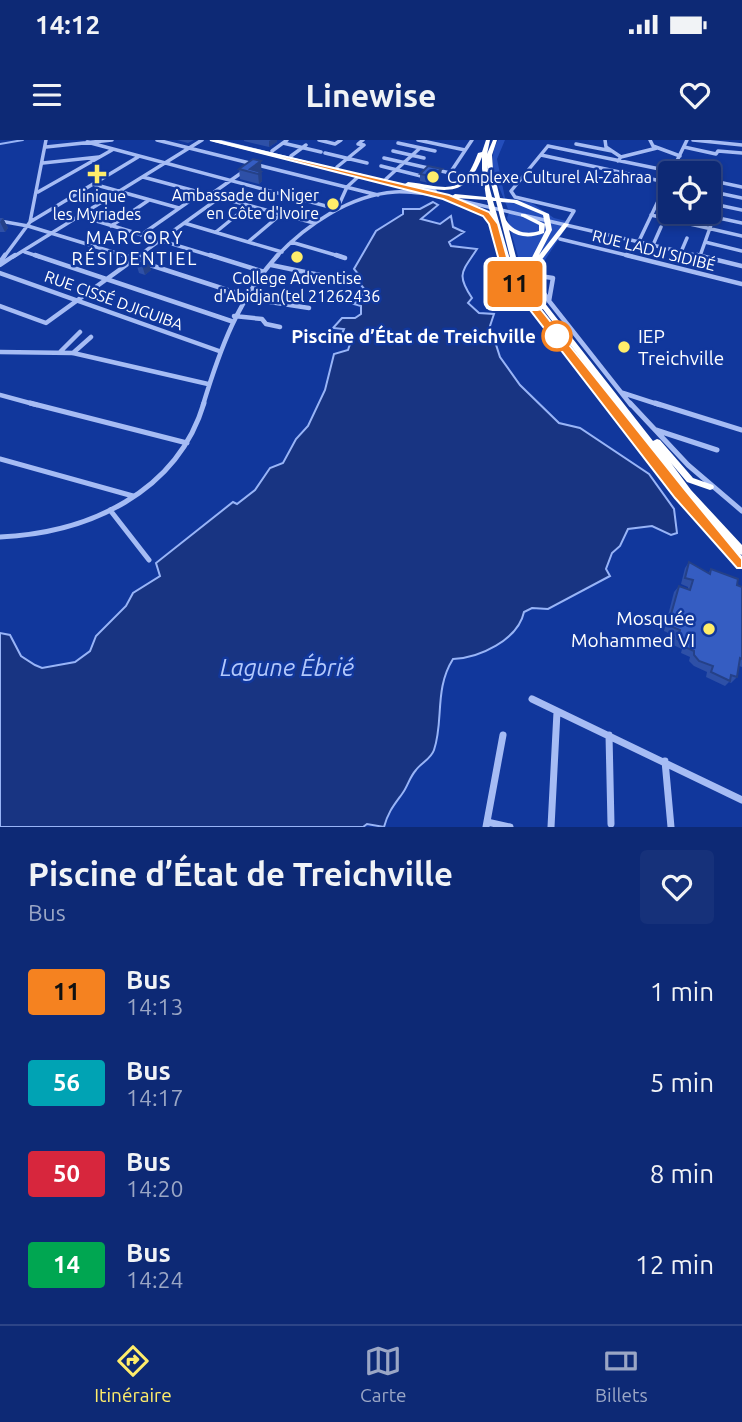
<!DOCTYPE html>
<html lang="fr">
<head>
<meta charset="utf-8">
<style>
	:root { --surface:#0d2975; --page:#16317a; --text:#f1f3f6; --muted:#9aa6c5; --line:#2d4587; --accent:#ffed6a }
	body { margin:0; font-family:Ubuntu,sans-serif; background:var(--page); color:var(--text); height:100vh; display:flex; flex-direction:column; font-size:26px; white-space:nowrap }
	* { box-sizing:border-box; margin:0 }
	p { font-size:23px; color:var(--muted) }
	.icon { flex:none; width:38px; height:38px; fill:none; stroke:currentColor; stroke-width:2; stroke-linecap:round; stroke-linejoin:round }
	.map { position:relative; height:687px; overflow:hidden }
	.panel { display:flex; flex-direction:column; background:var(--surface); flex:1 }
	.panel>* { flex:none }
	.badge { padding:0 14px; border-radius:5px; font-size:24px; line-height:46px }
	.fabs { position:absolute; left:658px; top:21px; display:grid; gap:14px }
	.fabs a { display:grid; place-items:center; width:63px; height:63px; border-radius:7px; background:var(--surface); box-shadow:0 4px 10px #0003,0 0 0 2px var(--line); font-size:35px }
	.map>.badge { position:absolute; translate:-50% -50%; box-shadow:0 0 0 4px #fff }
	.round { display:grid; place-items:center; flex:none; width:74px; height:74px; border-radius:7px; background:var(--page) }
	.summary { display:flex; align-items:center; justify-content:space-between; height:119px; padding:0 28px }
	h1 { font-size:33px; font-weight:700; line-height:52px }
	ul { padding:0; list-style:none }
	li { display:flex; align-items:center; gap:21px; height:91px; padding:0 28px }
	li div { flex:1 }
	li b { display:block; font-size:26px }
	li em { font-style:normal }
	li .badge { min-width:77px; font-weight:700; text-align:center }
	.status { display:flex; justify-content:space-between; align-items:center; height:49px; padding:0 35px; background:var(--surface); direction:ltr }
	.status svg { height:19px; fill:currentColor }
	header { display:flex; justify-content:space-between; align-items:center; height:91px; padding:0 28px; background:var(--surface); font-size:32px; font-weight:700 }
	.tabs { display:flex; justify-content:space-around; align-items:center; height:98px; border-top:2px solid var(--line); background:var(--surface); font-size:19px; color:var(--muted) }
	.tabs a { display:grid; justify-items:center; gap:4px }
	.tabs .current { color:var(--accent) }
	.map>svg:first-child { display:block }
</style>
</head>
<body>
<div class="status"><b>14:12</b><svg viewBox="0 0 49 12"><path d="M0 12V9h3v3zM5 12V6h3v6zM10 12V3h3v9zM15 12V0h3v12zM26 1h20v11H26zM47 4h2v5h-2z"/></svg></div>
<header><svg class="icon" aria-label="menu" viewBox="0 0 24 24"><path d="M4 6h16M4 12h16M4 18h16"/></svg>Linewise<svg class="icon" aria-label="heart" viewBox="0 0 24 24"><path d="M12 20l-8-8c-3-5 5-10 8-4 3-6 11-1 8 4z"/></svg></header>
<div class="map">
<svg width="742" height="687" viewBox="0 0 742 687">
	<rect width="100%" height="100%" fill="#11379c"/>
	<path fill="#244ebb" d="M498,0H505L497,19L505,58L532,63L554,78L570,82L537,132L523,134L507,78L509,72C501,47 484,27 498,0Z"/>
	<path fill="#183482" stroke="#98b4f7" stroke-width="2" d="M433,62L438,65L421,79L440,84L451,76L453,87L464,92L449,102L451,106L477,109C462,132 456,134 472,158L468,163L479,173L494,174L490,186L500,217L520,245L559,283L580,288L649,334L674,369L677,393L671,395L652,386L628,389L620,406L612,413L606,429L610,436L548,469L532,468L524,472C518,500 479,518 453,519C434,549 444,581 434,610C431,619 421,623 416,630C409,638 408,646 402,654C394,665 388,672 384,687L367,684L363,687H0V493L10,495L21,516L35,525L42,528L75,522L90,511L96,496L126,466L133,453L160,436L156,423L233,362L237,364L255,350L270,328L283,323L296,299L308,286L325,250L334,214L348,210L350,204L341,196L344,189L333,188L342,178H355L361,174V166L354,164L366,151L355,138L359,135L354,129L376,91L403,74V69H420Z"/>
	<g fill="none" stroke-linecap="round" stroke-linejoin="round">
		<path stroke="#98b4f7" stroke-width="2" d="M0,4L23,0"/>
		<path stroke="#a6bcf4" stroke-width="3.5" d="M157,0L378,55
			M214,0L412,49
			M319,0L335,4L341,0
			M418,0L465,10
			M605,0L606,7L621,17
			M650,0L653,6L680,16
			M693,0L742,5
			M87,2L337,69
			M283,3L321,12
			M398,3L435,11
			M576,4L612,11
			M548,6L511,51L515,57L574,71L566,84
			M548,6L679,33
			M46,7L112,0
			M684,7L716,14L718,11L742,13
			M272,11L287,0
			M393,11L424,18
			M325,13L367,23
			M541,15L670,43
			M291,16L306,5
			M384,18L450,33L472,0
			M618,21L621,17L657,8
			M43,23L99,17
			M381,26L421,36
			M337,27L364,5L358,4L363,0
			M671,33L687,0
			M143,37L314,83
			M386,39L420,8
			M709,40L742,47
			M93,44L179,68
			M414,46L435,51
			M709,51L742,58
			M38,52L112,10
			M432,54L704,117
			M210,55L244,31
			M718,65L742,70
			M337,69L347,47L360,35
			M651,75L742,96
			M80,76L215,117
			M714,77L742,83
			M0,81L28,86L129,117
			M30,82L138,17
			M682,82L687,72
			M184,83L282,112
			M111,86L149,60
			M216,92L248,66
			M141,95L201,53
			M560,99L634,117
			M639,101L670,36
			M248,102L280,75
			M291,102L342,117
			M705,102L742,111
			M653,105L661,87
			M25,112L40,117
			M681,112L687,98
			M700,116L722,54
			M4,117L30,82L46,0
			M13,117L202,0
			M137,117L219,58
			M276,117C306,85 350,55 395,52C407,51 420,54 433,54"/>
		<path stroke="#a6bcf4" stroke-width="4.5" d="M35,115L231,181
			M123,115L135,119
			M210,115L264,132
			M336,115L345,118
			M626,115L742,144
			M697,115L742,126
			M0,122L5,115
			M144,123L246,156
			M0,125L15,115
			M271,125L334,138
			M0,133L219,211
			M539,136L553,138L549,161L536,141Z
			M245,158L309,168
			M549,161L631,265
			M0,166L46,183L140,115
			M234,176L262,179L266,184L280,187
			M61,211L80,192
			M0,212L73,213L208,244
			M73,213L91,197
			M623,253L660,265
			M0,255L37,265
			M203,265C220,209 238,159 278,115"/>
		<path stroke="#a6bcf4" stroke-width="5" d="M30,263L187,303
			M630,263L688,325L742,371
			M655,263L742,290
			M656,290L717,310
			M0,319L133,356
			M110,370L149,420
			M0,397C88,393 177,353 204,263"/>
		<path stroke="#a6bcf4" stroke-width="7" d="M532,559L742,660
			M609,595L611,684
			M665,621L671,687
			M487,682L510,687
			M486,687L503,595
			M551,687L557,572"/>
		<path fill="#fff" fill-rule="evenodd" d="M486,0H490L487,14L493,0H497L492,15L493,29L500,58L517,60L549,74L552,90L539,115L564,83L569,84L537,126L533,127L531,131L535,146L533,148L653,301L657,299L660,300L693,338L713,345L714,347L713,349L710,350L687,342L671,323L691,350L742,405V415L740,414L742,416V427L739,426L677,356L517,147L503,116L495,92L492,91L484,75L443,57L448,56L488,73L492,80L487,60L455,58L452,56L455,54L486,57L482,29V17C465,60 446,50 408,46L405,44L408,42C449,47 461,58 478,13L482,12ZM487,25V29L495,58L492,57C489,47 487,36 487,25ZM493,61H496L510,117L523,143L659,321L522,146L509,116ZM501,62L514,63L543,75L546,90L525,131L527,138L516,117L509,90C520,98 531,98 544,93L545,84L525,74H521V76L539,85V91C527,95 513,92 506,80C504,75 503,67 501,62Z"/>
	</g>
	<path fill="#2e50a7" d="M177,0H194L188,3Z
		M244,0H277V2L269,7L244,1Z
		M239,29L263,31L261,32L262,41L259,44L240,39Z
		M420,34L441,35L429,43L420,41Z
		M0,78H3L8,88L5,92H0Z
		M142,118L151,130L145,135L139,133L136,123Z
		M689,422L708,433L711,429L742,447V527L739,526L737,537L731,543L729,542L725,546L706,537L707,532L694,526L689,521L690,517L681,513L682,509L673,505L675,496L664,491L674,452L679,446L688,449V447L681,444L685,428Z"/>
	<path fill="#254188" d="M271,0H277V2L269,7V1Z
		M261,21L262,41L259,44L258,34L250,29Z
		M442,29L441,35L429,43L430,36Z
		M3,78L8,88L5,92L0,82Z
		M148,120L151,130L145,135L142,125Z"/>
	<path fill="#355dc2" stroke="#254188" stroke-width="2" d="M253,19L261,21L250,29L261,32L258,34L239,29Z
		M428,26L442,29L430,36L420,34Z
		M142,118L148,120L142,125L136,123Z
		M689,422L710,434L711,429L738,439L737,445L742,447V519L740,518L737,537L731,535L730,541L711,532L713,526L699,521L694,515V511L685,507L686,503L677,499L680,490L668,485L679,446L690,450L693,440L685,438Z"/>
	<path fill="#f58220" stroke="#fff" stroke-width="2" d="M210,0H214L449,55L489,72L498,84L511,132L685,350L742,419V428H737L675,358L503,135L489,84L483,76L443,59Z"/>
	<g fill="#ffed6a" stroke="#11379c" stroke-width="2.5">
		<path d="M93.5 23.5h7v7h7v7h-7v7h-7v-7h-7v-7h7z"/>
		<circle cx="433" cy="37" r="7"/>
		<circle cx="333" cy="64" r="7"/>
		<circle cx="297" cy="117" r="7"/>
		<circle cx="624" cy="207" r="7"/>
		<circle cx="709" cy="489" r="7"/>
	</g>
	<circle fill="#fff" stroke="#f58220" stroke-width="3.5" cx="557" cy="196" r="14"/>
	<g text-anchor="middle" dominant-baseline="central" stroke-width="5" stroke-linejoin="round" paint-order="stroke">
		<g font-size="16" fill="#fff" stroke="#11379c">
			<text x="447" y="37" text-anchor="start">Complexe Culturel Al-Zahraa</text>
			<text x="319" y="55" text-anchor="end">Ambassade du Niger<tspan x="319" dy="18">en Côte d'Ivoire</tspan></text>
			<text x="97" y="56">Clinique<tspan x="97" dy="18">les Myriades</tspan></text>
			<text x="297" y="138">College Adventise<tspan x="297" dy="18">d'Abidjan(tel 21262436</tspan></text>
		</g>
		<g font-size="16" fill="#fff" stroke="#11379c">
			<text transform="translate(654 110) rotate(14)">RUE LADJI SIDIBÉ</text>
			<text transform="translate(114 160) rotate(20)">RUE CISSÉ DJIGUIBA</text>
		</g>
		<g font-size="18" letter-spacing="2" fill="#fff" stroke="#11379c">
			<text x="135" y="97">MARCORY<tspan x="135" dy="21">RÉSIDENTIEL</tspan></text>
		</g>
		<g font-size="19" font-weight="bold" fill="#fff" stroke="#11379c" text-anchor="end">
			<text x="536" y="196">Piscine d’État de Treichville</text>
		</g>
		<g font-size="19" fill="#fff" stroke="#11379c" text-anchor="start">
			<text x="638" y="196">IEP<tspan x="638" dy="22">Treichville</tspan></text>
			<text x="695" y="478" text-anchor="end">Mosquée<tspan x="695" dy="22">Mohammed VI</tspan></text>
		</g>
		<g font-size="24" font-style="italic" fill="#b3c8fb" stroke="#11379c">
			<text x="287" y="527">Lagune Ébrié</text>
		</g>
	</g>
</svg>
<div class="fabs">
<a><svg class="icon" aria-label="locate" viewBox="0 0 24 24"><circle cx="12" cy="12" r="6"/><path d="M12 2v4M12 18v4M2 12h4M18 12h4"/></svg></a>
</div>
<b class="badge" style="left:515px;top:144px;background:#f58220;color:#111">11</b>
</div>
<section class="panel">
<div class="summary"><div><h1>Piscine d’État de Treichville</h1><p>Bus</p></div><a class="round"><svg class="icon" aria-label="heart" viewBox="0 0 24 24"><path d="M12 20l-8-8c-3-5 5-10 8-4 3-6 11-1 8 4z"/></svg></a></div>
<ul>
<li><span class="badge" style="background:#f58220;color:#111">11</span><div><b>Bus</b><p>14:13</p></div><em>1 min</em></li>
<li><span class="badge" style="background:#00a3b4;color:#fff">56</span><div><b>Bus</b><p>14:17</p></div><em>5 min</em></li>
<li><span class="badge" style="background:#d7263d;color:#fff">50</span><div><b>Bus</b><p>14:20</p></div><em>8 min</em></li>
<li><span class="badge" style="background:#00a651;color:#fff">14</span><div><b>Bus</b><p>14:24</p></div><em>12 min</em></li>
</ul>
</section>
<nav class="tabs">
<a class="current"><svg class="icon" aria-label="directions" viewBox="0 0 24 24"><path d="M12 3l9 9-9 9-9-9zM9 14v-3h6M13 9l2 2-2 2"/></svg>Itinéraire</a>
<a><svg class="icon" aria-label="map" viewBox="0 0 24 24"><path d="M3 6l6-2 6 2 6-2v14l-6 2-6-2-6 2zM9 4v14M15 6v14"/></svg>Carte</a>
<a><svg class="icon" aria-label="tickets" viewBox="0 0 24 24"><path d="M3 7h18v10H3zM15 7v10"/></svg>Billets</a>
</nav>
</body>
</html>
